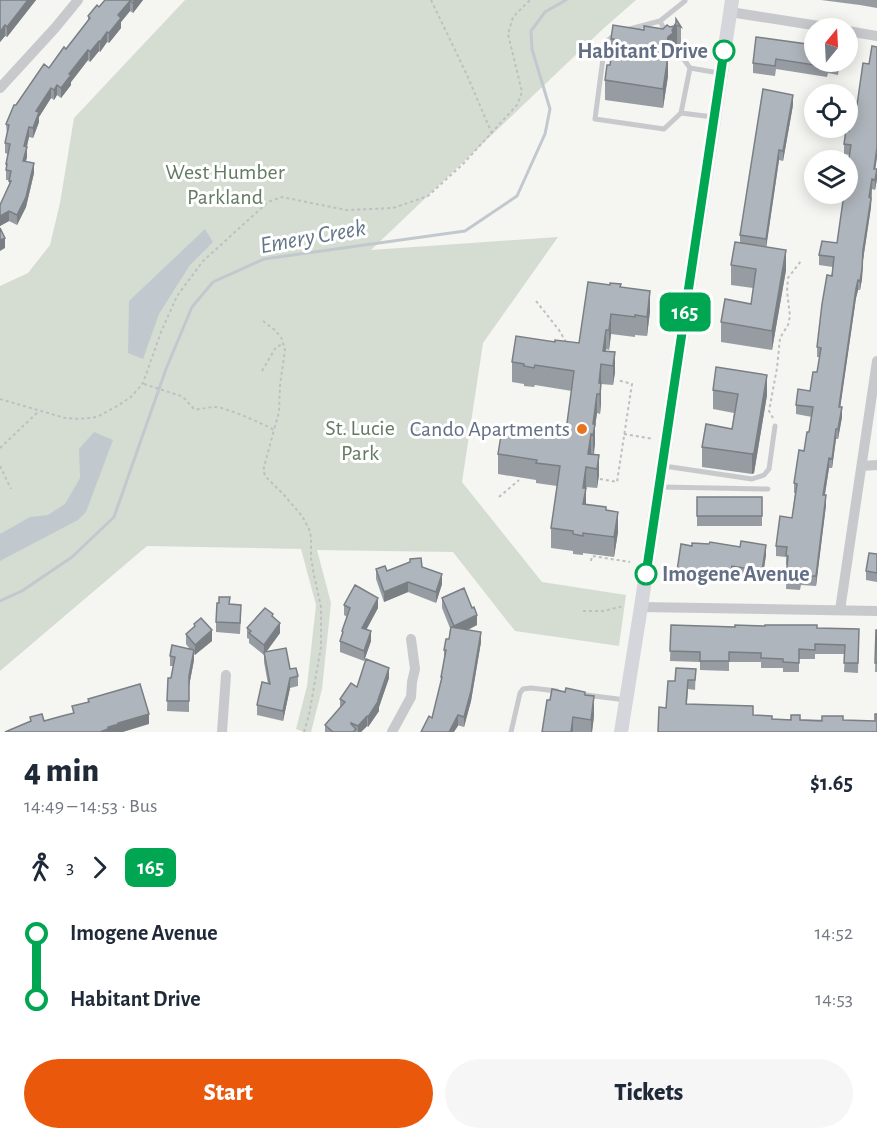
<!DOCTYPE html>
<html lang="en">
<head>
<meta charset="utf-8">
<style>
	:root { --surface:#fff; --page:#f6f6f7; --text:#1f2937; --muted:#747a83; --accent:#ea580c }
	body { margin:0; font-family:"Alegreya Sans",sans-serif; background:var(--page); color:var(--text); height:100vh; display:flex; flex-direction:column; font-size:22px; white-space:nowrap }
	* { box-sizing:border-box; margin:0 }
	p { font-size:20px; color:var(--muted) }
	.icon { flex:none; width:33px; height:33px; fill:none; stroke:currentColor; stroke-width:2; stroke-linecap:round; stroke-linejoin:round }
	.map { position:relative; height:732px; overflow:hidden }
	.side { display:flex; flex-direction:column; background:var(--surface); flex:1 }
	.side>* { flex:none }
	.badge { padding:0 12px; border-radius:9px; font-size:21px; line-height:39px }
	.needle { width:39px; rotate:18deg }
	.controls { position:absolute; left:804px; top:18px; display:grid; gap:12px }
	.controls a { display:grid; place-items:center; width:54px; height:54px; border-radius:50%; background:var(--surface); box-shadow:0 3px 15px #0003; font-size:30px }
	.map>.badge { position:absolute; translate:-50% -50%; box-shadow:0 0 0 3px #fff }
	.legs { display:flex; align-items:center; gap:9px; height:66px; padding:0 24px; font-size:20px }
	.legs p { margin-inline-start:auto }
	.summary { display:flex; align-items:center; justify-content:space-between; height:102px; padding:0 24px }
	h1 { font-size:33px; font-weight:800; line-height:45px }
	.action { display:flex; gap:12px; margin-top:auto; padding:12px 24px }
	.action a { flex:1; height:69px; border-radius:36px; background:var(--accent); color:#fff; font-size:24px; font-weight:800; line-height:69px; text-align:center }
	.action a+a { background:var(--page); color:var(--text) }
	ul { padding:0 24px; list-style:none }
	li { display:flex; align-items:center; gap:21px; height:66px; font-size:22px }
	li i { display:grid; place-items:center; width:9px; height:100%; margin:0 8px; background:currentColor }
	li i::after { content:''; width:15px; height:15px; margin:-8px; border:4px solid; border-radius:50%; background:var(--surface) }
	li p { margin-inline-start:auto }
	li:first-child i { background:linear-gradient(#0000 50%,currentColor 0) }
	li:last-child i { background:linear-gradient(currentColor 50%,#0000 0) }
	.map>svg:first-child { display:block }
</style>
</head>
<body>
<div class="map">
<svg width="877" height="732" viewBox="0 0 877 732">
	<rect width="100%" height="100%" fill="#f5f5f1"/>
	<path fill="#d5ddd2" d="M185,0H636L604,28L371,250L558,237L483,343L462,482L542,582L626,595L619,646L515,631L453,552L317,550L331,603L322,689L311,732H304L296,729L307,686L316,605L301,549L147,546L0,671V286L28,273L50,245L60,203L74,118Z"/>
	<path fill="#c1c9cf" d="M205,229L213,242L190,265L159,314L143,359L128,353L129,301Z
		M94,432L113,440L86,512L78,520L0,561V534L30,517L48,515L65,504L80,478L79,449Z"/>
	<g fill="none" stroke-linecap="round" stroke-linejoin="round">
		<path stroke="#c1c9cf" stroke-width="3" d="M0,601L22,591L72,557L114,517L166,369L192,307L213,282L264,259L465,231L517,196L545,134L550,109L532,49L531,31L545,12L566,0"/>
		<path stroke="#bebfc2" stroke-width="2" stroke-dasharray="3 3" stroke-linecap="butt" d="M431,0L467,75L492,134
			M536,301L559,330L566,342
			M263,321L276,331L282,339L285,350L280,385L279,412L274,430
			M262,371L276,347L283,344
			M144,384L181,396L185,399L194,409C201,410 207,407 214,407C223,406 264,424 274,430L263,471L267,478L285,496L302,516L309,529L311,537V558L314,575L321,607V647L309,715L304,732
			M0,399L65,418L80,419L97,417L119,405L132,396L143,383L161,332L177,296L203,261L268,202L282,197L346,210L393,208L428,196L463,164L517,105L522,92L508,34L513,17L530,0
			M773,418L769,411L777,368L780,338L788,325L790,316L787,291L788,278L801,261
			M624,434L653,439
			M0,448L39,411
			M0,466L11,489
			M600,479L617,482L632,384L617,380
			M499,497L519,480
			M591,561L592,556L630,562
			M583,611H604L624,606"/>
		<path stroke="#c7c9cd" stroke-width="5" d="M626,30L660,21
			M666,33L660,21L685,1
			M615,34L605,43L595,119L664,129L681,113L690,68
			M677,50L690,68L719,73
			M681,113L713,117
			M664,466L752,479L764,475L769,469L775,426
			M661,487L768,489
			M578,694L626,700
			M511,732L520,693L523,689L531,688L557,691"/>
		<path stroke="#c7c9cd" stroke-width="10" d="M730,12L832,28
			M848,31L877,36
			M0,88L55,28L78,0
			M862,466L877,465
			M641,607L877,611
			M840,610L877,361
			M222,732L226,675
			M392,732L411,697L412,682L415,669L411,639"/>
		<path stroke="#d4d6dc" stroke-width="14" d="M621,732L641,607L732,0"/>
	</g>
	<path fill="#969ca2" d="M0,0H36L7,37L5,36L0,42Z
		M105,0H143L133,13L130,11L121,22V28L109,43L107,42L100,52L99,51L90,62L88,60L71,82V85L61,98L57,95L54,100L51,98L39,117V122L33,138L29,137L27,147V157L26,161L34,173L26,207L17,225L9,221L0,226V205L9,187V180H6V164L8,154L5,153V143L7,134L6,124L16,105L66,49L88,21V16L99,7Z
		M821,0H877V8L860,5Z
		M676,23L681,27V47L677,45L674,46L673,53L668,57V76L663,108L605,100V80L610,65L611,57V39L644,30L663,29L674,26Z
		M756,37L814,62H840L838,75L828,73L827,77L776,69L775,76L753,73V63Z
		M877,47V157L875,169L877,179L875,190L872,189L871,207L863,260L862,279L860,290H858L856,298L840,407L842,417L838,439H836L832,468H829L825,495L826,505L816,586L801,585L800,590L786,589L787,565H786V557L776,556V546L792,518L795,493H794V483L809,432L812,417L796,414V405L810,391L817,372L820,357H817V347L833,267L819,265V255L837,243L844,195L841,194H848V165L850,155L844,154V144L857,105L869,64Z
		M793,105L783,161L779,160L766,247L786,270L772,350L721,342V322L751,304L753,288L731,285V265L740,242V235Z
		M621,287L650,311L647,336L635,335V337L611,334L609,350L606,349V351L615,352V372L613,385L601,384V403L600,414L597,413L595,427V444L594,455L599,475L597,488L586,487V504L606,510L618,532L614,557L583,553V555L573,554V551L551,548V528L557,486L536,483V480L498,474V454L526,433L565,438L572,391L535,385L534,387L524,386V384L512,382V362L555,342L579,343Z
		M713,390L767,395L754,473L752,474L702,467V447L732,429L734,413L713,409Z
		M697,497H762V526H697Z
		M877,554V582L866,580V571Z
		M766,555L762,581L732,577L731,582L702,578V582L690,580L689,583L677,581V571Z
		M422,567L442,584L436,603L408,592L384,602L376,579V569L387,571Z
		M442,598L477,625L468,630L481,642L471,701L464,727L432,718L441,682L444,660V650L449,639L450,628L442,608Z
		M230,604L241,615L240,634L216,632V622Z
		M344,605L378,608L366,629L371,641L364,661L340,652V641L342,636V631L347,617L344,615Z
		M273,617L280,633L266,652L290,669L298,676V686L290,688L283,721L257,715V705L268,684L264,662V655L249,643V639L247,638V628Z
		M194,624L212,641L194,655V660L189,686V712L167,711L168,678H171L173,666H170V656L189,648L186,644V634L194,628Z
		M671,625L735,627L859,629L858,673L844,672L845,654H815V659H799V672H783V668H761V662H729V671L700,670V662L670,661Z
		M876,630H877V672H875Z
		M696,669L695,690L688,689L687,704L753,715L772,719L843,720L877,732L666,708L675,681Z
		M389,678L379,707V711L368,727L367,726L361,732H325V725L340,708V699L357,687Z
		M585,695L594,716L592,732H542L550,700Z"/>
	<path fill="#7a7f84" d="M28,0H36L7,37V27Z
		M135,0H143L133,13V3Z
		M130,1V11L121,22V28L109,43V33L118,15Z
		M5,25V36L0,42V32Z
		M677,25V45L674,46L673,53L668,57V76L663,108V89L668,37L674,27Z
		M107,32V42L100,52V42Z
		M99,41V51L90,62V52Z
		M88,50V60L71,82V85L61,98V88L69,74Z
		M57,85V95L54,100V90Z
		M51,88V98L39,117V122L33,138V128L36,111Z
		M793,95V105L783,161V151Z
		M29,127V137L24,156V146Z
		M27,147V157L23,171V161Z
		M877,147V157L874,178V169Z
		M779,150V160L766,249V239Z
		M34,163V173L26,207L17,225V215Z
		M877,169V179L875,190V180Z
		M872,179L871,207L863,260L862,279L860,290V281Z
		M9,211V221L0,226V216Z
		M5,238V248L0,251V240Z
		M786,250V270L772,350V331Z
		M858,280V290L856,298L839,416V407L856,289Z
		M650,291V311L647,336V317Z
		M611,314V334L609,350V330Z
		M606,330V349L604,364L603,351Z
		M615,352V372L613,385V366Z
		M601,364V403L600,414L599,383Z
		M767,375V395L754,473L752,474V454Z
		M597,394V413L595,427V444L593,455V424Z
		M842,407V417L838,439V429Z
		M836,429V439L832,468V459Z
		M591,434V454H588Z
		M599,455V475L597,488V469Z
		M829,458V468L823,505V495Z
		M586,467V508L583,524V488Z
		M826,495V505L816,586V576Z
		M618,512V532L614,557V537Z
		M766,545V555L762,581V571Z
		M442,574V584L436,603V592Z
		M408,582V592L384,602V592Z
		M378,598V608L362,638V628Z
		M477,615V625L454,636V626Z
		M280,623V633L264,655V645Z
		M212,630V641L195,655V645Z
		M371,631V641L364,661V651Z
		M481,632V642L471,701L464,727V717Z
		M194,650V660L189,686V712V676Z
		M389,668V678L379,707V711L368,727V717L378,700Z
		M290,678V688L283,721V711Z
		M594,696V716L592,732H591V720Z
		M149,714V724L123,732H100L108,727L118,723Z
		M458,715V726L454,732H449Z
		M367,716V726L361,732H358V726Z
		M573,717V732H571Z"/>
	<path fill="#afb5bc" stroke="#7a7f84" stroke-width="1.5" d="M0,0H28L7,27L5,25L0,32Z
		M105,0H135L133,3L130,1L118,15L121,18L109,33L107,32L100,42L99,41L90,52L88,50L69,74L71,75L61,88L57,85L54,90L51,88L36,111L39,112L33,128L29,127L24,146L27,147L23,161L34,163L26,197L17,215L9,211L0,216V205L11,181H9L11,171L6,170L7,164H6L10,144L5,143L9,125L6,124L14,105H16L44,64L49,68L64,47L66,49L90,18L88,16L97,5L99,7Z
		M676,19L681,27L677,25L674,27L672,30L673,33L668,37L665,56H668L663,89L605,80L607,65H610L614,39H611L613,25L644,30V26L663,29L667,25L670,27L674,26L676,23Z
		M756,37L814,45V62H839L838,65L828,63L827,67L776,59L775,66L753,63Z
		M872,46L877,47V147L874,169H877L875,180L872,179L869,197L871,198L863,250L862,269L860,281L858,280L856,289L839,407H842L838,429H836L832,459L829,458L823,495H826L816,576H801L800,581L786,579L788,556L786,555L787,547L776,546L780,516L792,518L797,484L794,483L799,450L804,451L807,432H809L813,407L796,405L798,389L810,391L813,372H817L821,348L817,347L822,304L827,275L832,276L834,257L819,255L822,241L837,243L844,194H848V165L851,145L844,144L846,130L849,131L853,104L857,105L863,63L869,64Z
		M763,89L793,95L783,151L779,150L766,239L740,235Z
		M0,228L5,238L0,240Z
		M735,242L786,250L772,331L721,322L725,299L751,304L756,269L731,265Z
		M588,282L610,285V283L621,284L620,287L650,291L647,317L635,315V317L611,314L609,330H606L603,351L615,352L613,366L601,364L599,383H601L600,394H597L593,424H595L593,435L591,434L588,454L599,455L597,469L586,467L583,488H586L583,504L606,507V510L618,512L614,537L583,533V536L573,534V531L551,528L560,466L536,463L537,460L498,454L502,429L514,431L515,428L526,430L525,433L565,438L574,371L535,365L534,368L524,366V364L512,362L516,336L555,342V340L579,343Z
		M716,367L767,375L754,453L752,454L702,447L706,424L732,429L738,394L713,390Z
		M697,497H762V516H697Z
		M741,541L766,545L762,571L732,566L731,572L702,568V571L690,570L689,573L677,571L681,544L692,546V543L709,544L710,542L740,547Z
		M869,553L877,554V573L866,571Z
		M421,558L422,567L442,574L436,592L408,582L384,592L376,569L385,566L387,571L410,562V559Z
		M355,585L378,598L362,628L371,631L364,651L340,641L343,632L342,631L350,608L344,605Z
		M464,588L472,608L474,607L477,615L454,626L442,598Z
		M219,597H230L229,604L241,605L240,623L216,622L217,603H219Z
		M265,608L273,614L272,616L280,623L264,645L249,633L251,631L247,628Z
		M201,618L212,630L195,645L186,634L195,626L194,624Z
		M671,625L735,627V625L765,626V625H817V628L859,629L858,663H844L845,645L815,644V650L799,649V663L783,662V659L761,658V653L729,652V661H700V652L670,651Z
		M451,627L481,632L471,691L464,717L458,715L449,732H421L429,716L432,718L442,677H441L446,650H444L446,639H449Z
		M876,630H877V663H875Z
		M172,645L194,650L189,676V701H167L168,678H171L175,657L170,656Z
		M286,648L290,669L296,668L298,676L290,678L283,711L257,705L262,682L270,684L264,652Z
		M366,659L389,668L378,700H379L368,717L367,716L358,726L351,723V724L356,729L353,732H333L325,725L345,702L340,699L351,683L357,687Z
		M676,668L696,669L695,680H688L686,704L753,706V715L772,716V719L791,720V715H800V720L822,721V716H843V720L875,721V714H877V732H658L659,707L666,708L668,681H675Z
		M140,684L149,714L118,723L119,724L108,727V729L100,732H5L31,721L30,717L42,714L44,721L62,716L74,713L72,706L89,702L88,699Z
		M566,688L585,692V695L594,696L591,720L573,717L571,732H542L547,700H550L552,689L565,692Z"/>
	<g fill="none" stroke-linecap="round" stroke-linejoin="round">
		<g stroke="#fff" stroke-width="14">
			<path id="line-1" d="M646,574L724,51"/>
		</g>
		<use href="#line-1" stroke="#00a651" stroke-width="9"/>
	</g>
	<g fill="#fff" stroke="#00a651" stroke-width="3">
		<circle cx="724" cy="51" r="10"/>
		<circle cx="646" cy="574" r="10"/>
	</g>
	<circle fill="#e8741f" stroke="#fff" stroke-width="2" cx="582" cy="429" r="6"/>
	<g text-anchor="middle" dominant-baseline="central" stroke-width="6" stroke-linejoin="round" paint-order="stroke">
		<g font-size="22" font-weight="bold" fill="#636f84" stroke="#fff" text-anchor="end">
			<text x="708" y="51">Habitant Drive</text>
			<text x="662" y="574" text-anchor="start">Imogene Avenue</text>
		</g>
		<g font-size="22" fill="#637b62" stroke="#fff">
			<text x="225" y="172">West Humber<tspan x="225" dy="25">Parkland</tspan></text>
			<text x="360" y="428">St. Lucie<tspan x="360" dy="25">Park</tspan></text>
		</g>
		<g font-size="22" fill="#636f84" stroke="#fff" text-anchor="end">
			<text x="570" y="429">Cando Apartments</text>
		</g>
		<g font-size="24" font-style="italic" fill="#637787" stroke="#fff">
			<text transform="translate(313 237) rotate(-10)">Emery Creek</text>
		</g>
	</g>
</svg>
<div class="controls">
<a><svg class="needle" viewBox="-14 -14 28 28"><path d="M0-13l5 13h-10z" fill="#e53935"/><path d="M0 13l5-13h-10z" fill="#747a83"/></svg></a>
<a><svg class="icon" aria-label="locate" viewBox="0 0 24 24"><circle cx="12" cy="12" r="6"/><path d="M12 2v4M12 18v4M2 12h4M18 12h4"/></svg></a>
<a><svg class="icon" aria-label="layers" viewBox="0 0 24 24"><path d="M12 4l9 5-9 5-9-5zM3 14l9 5 9-5"/></svg></a>
</div>
<b class="badge" style="left:685px;top:312px;background:#00a651;color:#fff">165</b>
</div>
<section class="side">
<div class="summary"><div><h1>4 min</h1><p>14:49 – 14:53 · Bus</p></div><b>$1.65</b></div>
<div class="legs"><svg class="icon" aria-label="walk" viewBox="0 0 24 24"><circle cx="13" cy="4" r="2"/><path d="M13 8l-2 6 4 7M11 14l-3 7M7 12l3-4h3l4 4"/></svg>3<svg class="icon" aria-label="forward" viewBox="0 0 24 24"><path d="M9 5l7 7-7 7"/></svg><b class="badge" style="background:#00a651;color:#fff">165</b></div>
<ul>
<li><i style="color:#00a651"></i><b>Imogene Avenue</b><p>14:52</p></li>
<li><i style="color:#00a651"></i><b>Habitant Drive</b><p>14:53</p></li>
</ul>
<div class="action"><a>Start</a><a>Tickets</a></div>
</section>
</body>
</html>
